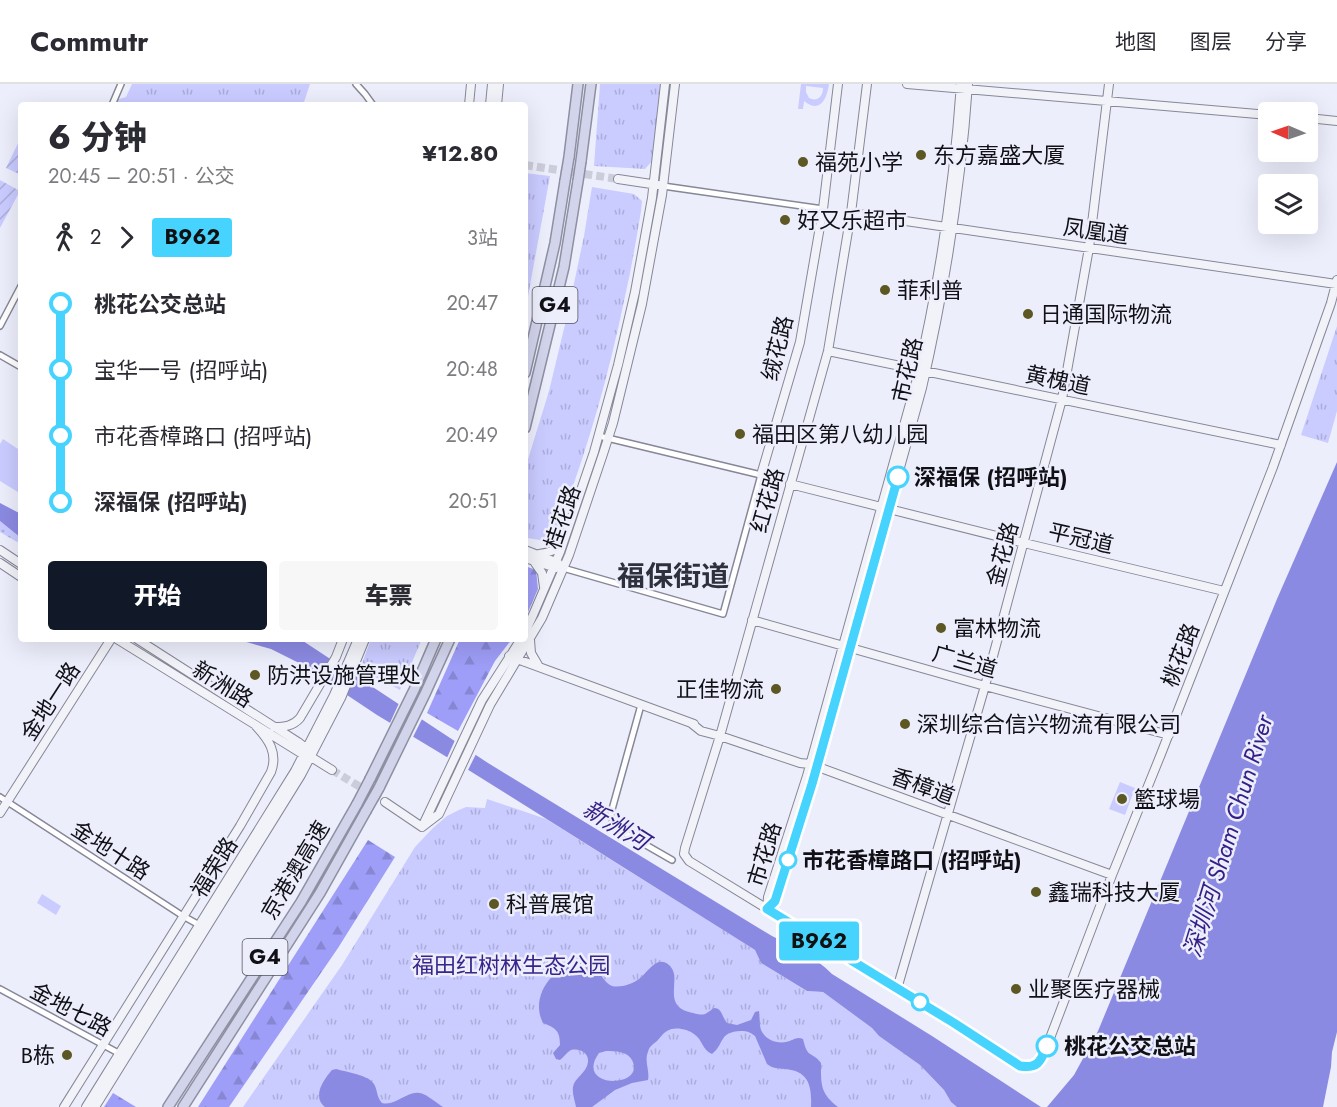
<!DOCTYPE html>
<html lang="zh">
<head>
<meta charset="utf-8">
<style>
	:root { --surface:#fff; --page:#f7f7f7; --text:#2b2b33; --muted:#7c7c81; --line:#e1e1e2; --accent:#111827 }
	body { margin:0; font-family:Jost,"Noto Sans SC",sans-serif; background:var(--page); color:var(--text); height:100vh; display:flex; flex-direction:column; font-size:22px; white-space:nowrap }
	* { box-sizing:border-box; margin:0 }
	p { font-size:20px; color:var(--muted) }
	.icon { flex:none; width:33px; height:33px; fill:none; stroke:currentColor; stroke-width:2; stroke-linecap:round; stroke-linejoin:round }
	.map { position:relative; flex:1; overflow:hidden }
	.side { position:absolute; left:18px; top:18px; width:510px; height:540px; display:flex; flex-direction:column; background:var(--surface); border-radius:6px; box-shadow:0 6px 24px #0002 }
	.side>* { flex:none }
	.badge { padding:0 12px; border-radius:4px; font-size:21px; line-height:39px }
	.needle { width:39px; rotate:272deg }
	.tools { position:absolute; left:1258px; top:18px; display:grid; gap:12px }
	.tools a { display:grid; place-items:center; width:60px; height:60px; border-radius:6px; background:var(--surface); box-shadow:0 6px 24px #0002; font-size:30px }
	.map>.badge { position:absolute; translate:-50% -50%; box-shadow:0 0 0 3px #fff }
	.legs { display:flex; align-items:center; gap:9px; height:66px; padding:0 30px; font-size:20px }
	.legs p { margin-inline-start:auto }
	.headline { display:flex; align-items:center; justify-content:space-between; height:102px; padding:0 30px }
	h1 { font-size:33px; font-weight:800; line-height:45px }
	.primary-button { display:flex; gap:12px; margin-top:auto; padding:12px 30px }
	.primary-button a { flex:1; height:69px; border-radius:6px; background:var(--accent); color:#fff; font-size:24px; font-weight:800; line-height:69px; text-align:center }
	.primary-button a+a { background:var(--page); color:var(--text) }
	ul { padding:0 30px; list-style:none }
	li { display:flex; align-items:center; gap:21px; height:66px; font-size:22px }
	li i { display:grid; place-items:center; width:9px; height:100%; margin:0 8px; background:currentColor }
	li i::after { content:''; width:15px; height:15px; margin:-8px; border:4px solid; border-radius:50%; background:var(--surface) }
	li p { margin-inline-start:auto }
	li:first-child i { background:linear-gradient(#0000 50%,currentColor 0) }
	li:last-child i { background:linear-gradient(currentColor 50%,#0000 0) }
	header { display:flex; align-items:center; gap:36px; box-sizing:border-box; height:84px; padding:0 30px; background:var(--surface); border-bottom:2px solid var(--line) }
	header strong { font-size:28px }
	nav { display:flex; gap:33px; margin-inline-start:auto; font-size:21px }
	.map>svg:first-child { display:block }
</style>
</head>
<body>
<header>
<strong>Commutr</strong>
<nav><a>地图</a><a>图层</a><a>分享</a></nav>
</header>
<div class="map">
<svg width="1337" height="1023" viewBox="0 0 1337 1023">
	<defs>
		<pattern id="grass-dots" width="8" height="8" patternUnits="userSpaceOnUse" patternTransform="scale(1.5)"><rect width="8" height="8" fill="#cacbff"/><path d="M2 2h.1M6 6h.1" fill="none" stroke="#acadda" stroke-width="1.8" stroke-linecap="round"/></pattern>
		<pattern id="forest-firs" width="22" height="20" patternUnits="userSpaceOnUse" patternTransform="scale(1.5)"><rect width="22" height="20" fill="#9e9df7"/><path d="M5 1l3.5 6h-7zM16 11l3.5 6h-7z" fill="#8786d3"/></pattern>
		<pattern id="park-tufts" width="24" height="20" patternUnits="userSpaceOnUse" patternTransform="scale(1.5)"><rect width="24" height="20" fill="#cacbff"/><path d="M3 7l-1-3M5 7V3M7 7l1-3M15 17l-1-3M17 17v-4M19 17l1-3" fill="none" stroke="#acadda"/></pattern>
		<pattern id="garden-furrows" width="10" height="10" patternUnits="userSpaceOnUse" patternTransform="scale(1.5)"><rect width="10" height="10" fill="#cacbff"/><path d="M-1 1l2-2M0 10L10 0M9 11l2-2" fill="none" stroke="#acadda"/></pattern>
	</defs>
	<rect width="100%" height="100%" fill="#edeefc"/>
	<path fill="url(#grass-dots)" d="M0,437L21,454V456L17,458L0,448Z"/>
	<path fill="url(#forest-firs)" d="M525,482L536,486L538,505L525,535Z
		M460,555H512L495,577L458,647L427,629Z
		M368,756L395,773L338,864L229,1023H198Z
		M113,1009L136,1023H104Z"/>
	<path fill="url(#park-tufts)" d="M132,0H310L303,21H114L116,16L126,13Z
		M600,0H662L653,76L645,85L594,82Z
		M525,89L550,92L525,229Z
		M592,103L634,110L642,117L641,127C636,157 631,187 624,217C607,299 583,381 552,458L527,454H525V385L549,307L568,228L584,152Z
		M1337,242V327L1328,359L1301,351Z
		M371,555H422L400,606L360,585Z
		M487,715L546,735L755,866L761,879L807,907L823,908L872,944L879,952L920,981L944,1006L951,1018L957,1023H243L342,881L415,763L433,744L447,732L459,726L466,723L485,724Z"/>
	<path fill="url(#garden-furrows)" d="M21,53V91L6,84Z
		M0,96L20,107L0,144Z"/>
	<path fill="#cacbff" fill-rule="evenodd" d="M801,0H829C827,15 820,30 804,17L803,25H798ZM806,2L823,4C823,13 817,18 809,14L806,8Z
		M3,355L21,367V410L0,397V360Z
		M1120,698L1135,704L1125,731L1109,725Z
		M42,810L61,822L56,831L37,819Z"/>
	<path fill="#8b8ae2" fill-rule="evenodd" d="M1337,378V948L1332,968L1331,983L1323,1023H1047L1074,991L1098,947L1277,515Z
		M0,419L21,430V454L0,437Z
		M236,555H300L488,679L772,852C793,863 816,873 832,890L932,952L1041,1023H957L951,1018L944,1006L920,981L879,952L872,944L823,908L807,907L761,879L755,866L470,687L377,631L299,579L271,565Z
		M582,878L594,881C599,887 604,899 612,902C621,904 632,900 639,895C647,889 657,870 669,881C684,894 659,923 693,929C705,932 704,931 714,924C722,924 722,933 727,939L737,941L751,936L755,928L759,927C760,933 759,940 761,946C765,955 776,960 786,958C793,957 796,952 803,955C808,976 811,966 821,979C821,1000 820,1009 838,1023H811C812,1002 809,987 785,985C778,984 773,985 767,980L755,952C750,948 747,947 741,947C718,948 725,960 712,970C702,966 703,956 694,950C688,945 674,942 667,947C663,949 660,954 657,957C653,960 649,963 648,968C644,977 650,987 648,996L632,999L615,1006L592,1023H576C575,1017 572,1010 573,1003C574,994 587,989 588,978C589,969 580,964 571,966C567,968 564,973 560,976L556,975L553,969L560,961C560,947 556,944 543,939C529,912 554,880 582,878ZM606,967C615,967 627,967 632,976C647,1005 573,1005 599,969Z
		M336,985C346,988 369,991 374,1000C378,1007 376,1012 382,1019C397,1023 408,1004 423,1010C430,1013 437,1019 443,1023H325C312,1013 323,996 332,986Z"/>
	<path fill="#edeefc" d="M400,617L423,633L412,655L389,641Z
		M456,654L477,668L467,688L446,676Z"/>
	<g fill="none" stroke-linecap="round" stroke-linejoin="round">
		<path stroke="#cccdda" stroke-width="8" stroke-dasharray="8 4" stroke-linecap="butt" d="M525,81L618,95
			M332,686L385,718"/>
		<g stroke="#868797" stroke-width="8">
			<path id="street" d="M356,0L365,10L373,21
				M112,21L121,0
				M663,102L823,125
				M0,242L21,202
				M0,271L21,283
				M563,484L723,530L761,391L599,352
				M641,621L611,729C611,736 613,740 618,745L672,776
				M0,713L183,832L201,842
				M0,905L122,971"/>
		</g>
		<g stroke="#868797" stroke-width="10">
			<path id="secondary" d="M867,0L851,129L828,267L720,652L685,764L684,770L689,777L954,939L1020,982C1038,985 1041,976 1047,962L1112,791L1161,670L1273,383L1331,219L1337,196
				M907,0L1269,31
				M469,21L471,0
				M490,21L492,0
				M497,21L499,0
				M1308,34L1337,37
				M618,95L658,101
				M851,129L1336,200
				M828,267L1281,361
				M761,391L800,258L823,125L838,0
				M790,400L1024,459L1224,507
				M0,466L21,480
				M525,466L558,479
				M539,470C548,469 557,466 562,459
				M525,474L556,484
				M0,479L21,493
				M535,479L542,489L544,503
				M752,536L985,602L1169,651
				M525,548L533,531L560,468L594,368L618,281L635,208L652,114L665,0
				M117,555L304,671L311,673L332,686
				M137,555L298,658L307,665L308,667
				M530,556L531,569L538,581
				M509,572L694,640
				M691,639L701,647L720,652L800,679L810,680L1112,791
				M274,643C285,643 293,642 300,634L336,573L343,555
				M385,718L422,743
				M0,729L111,555
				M424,739L482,616L521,555
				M422,743L439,730L490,621L542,534L569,471L603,370L613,339L642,220L662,111L675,0
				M767,825L775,817L817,683L922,304C945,204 961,102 968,0
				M767,825L768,813L807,692L916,298C939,201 954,100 961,0
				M897,905L985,602L1062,315L1089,164L1109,0
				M64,1023L240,742L271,688C278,669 269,656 256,642
				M86,1023L295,687L334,611L358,555
				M95,1023L301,691L341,614L365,555"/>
		</g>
		<g stroke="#8e8fa1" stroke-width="12">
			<path id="highway" d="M569,73L578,0
				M581,77L591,0
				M525,289L555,159L565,97
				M525,344L564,183L578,97
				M370,695L414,606L436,555
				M379,704L425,610L450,555
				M168,1023L301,818L357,720
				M183,1023L320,809L366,727"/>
		</g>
		<use href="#street" stroke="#fff" stroke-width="5"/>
		<use href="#secondary" stroke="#f2f2f9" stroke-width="8"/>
		<use href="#highway" stroke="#d2d4ec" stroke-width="9"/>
		<g stroke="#8e8fa1" stroke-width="12" stroke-linecap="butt">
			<path id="highway-bridge" d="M565,97L569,73
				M578,97L581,77
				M357,720L370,695
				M366,727L379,704"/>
		</g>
		<use href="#highway-bridge" stroke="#d2d4ec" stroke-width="9"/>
	</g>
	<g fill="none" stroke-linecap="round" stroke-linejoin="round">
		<g stroke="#fff" stroke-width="14">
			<path id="line-1" d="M898,393L812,700L775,817L767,825L954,939L1020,982C1039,985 1041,976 1047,962"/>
		</g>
		<use href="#line-1" stroke="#46d4ff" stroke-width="9"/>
	</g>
	<g fill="#5d5723" stroke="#edeefc" stroke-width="2">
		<circle cx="921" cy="71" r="6"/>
		<circle cx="803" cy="78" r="6"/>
		<circle cx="785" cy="136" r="6"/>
		<circle cx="885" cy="206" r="6"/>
		<circle cx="1028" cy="230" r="6"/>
		<circle cx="740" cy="350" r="6"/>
		<circle cx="941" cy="544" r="6"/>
		<circle cx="255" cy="591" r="6"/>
		<circle cx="776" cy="605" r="6"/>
		<circle cx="905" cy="640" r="6"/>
		<circle cx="1122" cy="715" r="6"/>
		<circle cx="1036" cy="808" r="6"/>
		<circle cx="494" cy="820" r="6"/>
		<circle cx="1016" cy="905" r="6"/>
		<circle cx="67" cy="971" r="6"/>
	</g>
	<g fill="#fff" stroke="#46d4ff" stroke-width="3">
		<circle cx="898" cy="393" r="10"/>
		<circle cx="788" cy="776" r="8"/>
		<circle cx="920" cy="918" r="8"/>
		<circle cx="1047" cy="962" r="10"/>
	</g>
	<g text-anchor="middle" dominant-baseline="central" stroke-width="5" stroke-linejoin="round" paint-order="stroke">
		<g fill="#edeefc" stroke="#52535b" stroke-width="1.5">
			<rect x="532.5" y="203" width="45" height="36" rx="4.5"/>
			<rect x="242.5" y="855" width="45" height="36" rx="4.5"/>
		</g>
		<g font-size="21" font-weight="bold" fill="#101016">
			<text x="555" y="221">G4</text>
			<text x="265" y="873">G4</text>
		</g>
		<g font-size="22" fill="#101016" stroke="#edeefc" text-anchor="start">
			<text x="933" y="71">东方嘉盛大厦</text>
			<text x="815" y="78">福苑小学</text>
			<text x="797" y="136">好又乐超市</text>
			<text x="897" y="206">菲利普</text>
			<text x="1040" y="230">日通国际物流</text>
			<text x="752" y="350">福田区第八幼儿园</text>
			<text x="953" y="544">富林物流</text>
			<text x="267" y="591">防洪设施管理处</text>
			<text x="764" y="605" text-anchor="end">正佳物流</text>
			<text x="917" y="640">深圳综合信兴物流有限公司</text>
			<text x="1134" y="715">籃球場</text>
			<text x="1048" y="808">鑫瑞科技大厦</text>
			<text x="506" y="820">科普展馆</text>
			<text x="1028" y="905">业聚医疗器械</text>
			<text x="55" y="971" text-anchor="end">B栋</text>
		</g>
		<g font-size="22" fill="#101016" stroke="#edeefc">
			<text transform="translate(1096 147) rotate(8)">凤凰道</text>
			<text transform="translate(777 264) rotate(-76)">绒花路</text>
			<text transform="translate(907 286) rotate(-77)">市花路</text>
			<text transform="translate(1058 296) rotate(12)">黄槐道</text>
			<text transform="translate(767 416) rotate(-74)">红花路</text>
			<text transform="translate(562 433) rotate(-71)">桂花路</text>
			<text transform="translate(1081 454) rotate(13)">平冠道</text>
			<text transform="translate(1002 470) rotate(-75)">金花路</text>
			<text transform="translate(1180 571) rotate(-69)">桃花路</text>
			<text transform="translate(965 577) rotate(16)">广兰道</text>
			<text transform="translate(223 600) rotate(32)">新洲路</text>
			<text transform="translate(50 617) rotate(-57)">金地一路</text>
			<text transform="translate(923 702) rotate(20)">香樟道</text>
			<text transform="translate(111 766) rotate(33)">金地十路</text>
			<text transform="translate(764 770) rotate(-73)">市花路</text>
			<text transform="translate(214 783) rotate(-58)">福荣路</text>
			<text transform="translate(295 786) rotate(-59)">京港澳高速</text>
			<text transform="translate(71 925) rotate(28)">金地七路</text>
		</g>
		<g font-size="22" font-weight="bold" fill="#101016" stroke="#edeefc" text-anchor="start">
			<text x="914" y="393">深福保 (招呼站)</text>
			<text x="802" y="776">市花香樟路口 (招呼站)</text>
			<text x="1064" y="962">桃花公交总站</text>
		</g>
		<g font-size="22" fill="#38258b" stroke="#edeefc">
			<text x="511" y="881">福田红树林生态公园</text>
		</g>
		<g font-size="24" font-style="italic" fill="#341f86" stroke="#edeefc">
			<text transform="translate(616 741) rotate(32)">新洲河</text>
			<text transform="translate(1228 752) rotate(-73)">深圳河 Sham Chun River</text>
		</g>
		<g font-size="28" font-weight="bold" fill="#2f303d" stroke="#edeefc">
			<text x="673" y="492">福保街道</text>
		</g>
	</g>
</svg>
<div class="tools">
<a><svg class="needle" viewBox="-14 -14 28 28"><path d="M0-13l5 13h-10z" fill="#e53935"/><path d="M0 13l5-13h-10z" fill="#7c7c81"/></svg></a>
<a><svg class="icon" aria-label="layers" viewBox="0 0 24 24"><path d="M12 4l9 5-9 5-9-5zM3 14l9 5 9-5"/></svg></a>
</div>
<b class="badge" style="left:819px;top:857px;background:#46d4ff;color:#111">B962</b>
<section class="side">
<div class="headline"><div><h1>6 分钟</h1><p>20:45 – 20:51 · 公交</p></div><b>¥12.80</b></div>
<div class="legs"><svg class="icon" aria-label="walk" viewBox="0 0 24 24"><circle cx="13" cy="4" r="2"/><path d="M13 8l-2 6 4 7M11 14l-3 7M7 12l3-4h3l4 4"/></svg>2<svg class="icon" aria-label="forward" viewBox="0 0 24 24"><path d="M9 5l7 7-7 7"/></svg><b class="badge" style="background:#46d4ff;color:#111">B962</b><p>3站</p></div>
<ul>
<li><i style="color:#46d4ff"></i><b>桃花公交总站</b><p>20:47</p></li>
<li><i style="color:#46d4ff"></i><span>宝华一号 (招呼站)</span><p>20:48</p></li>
<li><i style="color:#46d4ff"></i><span>市花香樟路口 (招呼站)</span><p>20:49</p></li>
<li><i style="color:#46d4ff"></i><b>深福保 (招呼站)</b><p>20:51</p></li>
</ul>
<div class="primary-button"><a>开始</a><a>车票</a></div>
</section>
</div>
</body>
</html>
